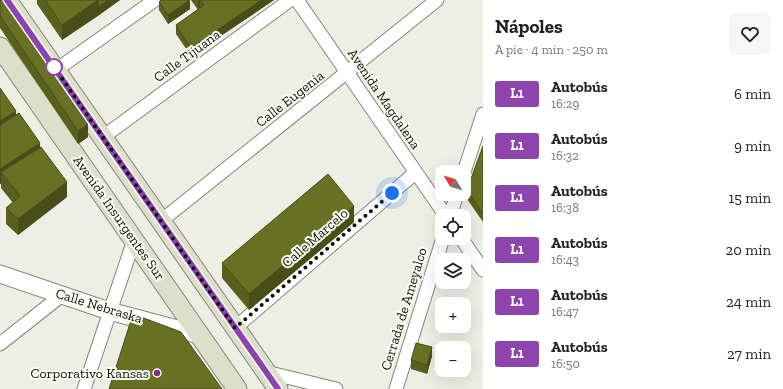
<!DOCTYPE html>
<html lang="es">
<head>
<meta charset="utf-8">
<style>
	:root { --surface:#fff; --page:#f6f6f6; --text:#222; --muted:#767676 }
	body { margin:0; font-family:"Zilla Slab",serif; background:var(--page); color:var(--text); height:100vh; display:flex; flex-direction:column; font-size:15px; white-space:nowrap }
	* { box-sizing:border-box; margin:0 }
	p { font-size:13px; color:var(--muted) }
	.icon { flex:none; width:22px; height:22px; fill:none; stroke:currentColor; stroke-width:2; stroke-linecap:round; stroke-linejoin:round }
	.map { position:relative; flex:1; overflow:hidden }
	.details { display:flex; flex-direction:column; background:var(--surface); width:300px }
	.details>* { flex:none }
	.badge { padding:0 8px; border-radius:3px; font-size:14px; line-height:26px }
	.needle { width:26px; rotate:308deg }
	.buttons { position:absolute; left:435px; top:165px; display:grid; gap:8px }
	.buttons a { display:grid; place-items:center; width:36px; height:36px; border-radius:8px; background:var(--surface); box-shadow:0 4px 16px #0002; font-size:20px }
	.you { position:absolute; width:20px; height:20px; margin:-10px; border:3px solid #fff; border-radius:50%; background:#1a73e8; box-shadow:0 0 0 6px #1a73e833 }
	.map>.badge { position:absolute; translate:-50% -50%; box-shadow:0 0 0 2px #fff }
	.round { display:grid; place-items:center; flex:none; width:42px; height:42px; border-radius:8px; background:var(--page) }
	.head { display:flex; align-items:center; justify-content:space-between; height:68px; padding:0 12px }
	h1 { font-size:19px; font-weight:800; line-height:30px }
	ul { padding:0; list-style:none }
	li { display:flex; align-items:center; gap:12px; height:52px; padding:0 12px }
	li div { flex:1 }
	li b { display:block; font-size:15px }
	li em { font-style:normal }
	li .badge { min-width:44px; font-weight:700; text-align:center }
	main { display:flex; flex:1; min-height:0 }
	.map>svg:first-child { display:block }
</style>
</head>
<body>
<main>
<div class="map">
<svg width="483" height="389" viewBox="0 0 483 389">
	<rect width="100%" height="100%" fill="#edefe4"/>
	<g fill="none" stroke-linecap="round" stroke-linejoin="round">
		<g stroke="#85877d" stroke-width="15">
			<path id="minor" d="M297,0L446,216
				M56,70L155,0
				M103,137L290,0
				M464,172L483,114
				M450,216L457,194
				M161,221L437,0
				M461,238L483,270
				M235,328L415,173
				M0,344L62,295
				M266,372L336,389
				M84,389L134,240
				M396,389L443,238"/>
		</g>
		<g stroke="#85877d" stroke-width="19">
			<path id="tertiary" d="M0,274L109,311L200,335"/>
		</g>
		<g stroke="#85877d" stroke-width="21">
			<path id="secondary" d="M7,0L278,389
				M0,47L237,389"/>
		</g>
		<use href="#minor" stroke="#fff" stroke-width="13"/>
		<use href="#tertiary" stroke="#fff" stroke-width="17"/>
		<use href="#secondary" stroke="#dde0c8" stroke-width="19"/>
	</g>
	<path fill="#59601e" d="M0,0L88,137L78,144L0,28Z
		M37,0H120L62,40L37,4Z
		M191,0H274L191,56L176,34V25L198,10Z
		M159,2L190,9L168,24L159,10Z
		M0,88L16,115L40,147L67,197L18,235L6,224V208L13,203L1,188V184H0Z
		M483,146V222L467,199V190Z
		M354,222L249,310L222,278V263Z
		M432,356L427,374L411,369V360Z"/>
	<path fill="#494e18" d="M98,0V16L62,40V25Z
		M108,0H120L98,16V7Z
		M190,0V9L168,24V15Z
		M200,0V8L198,10V1Z
		M261,0H274L191,56V48Z
		M16,111V126L0,137V121Z
		M88,124V137L78,144V131Z
		M40,143V159L1,172V184H0V169Z
		M67,182V197L18,235V219Z
		M354,206V222L249,310V294Z
		M432,347V356L427,374V365Z"/>
	<path fill="#687023" stroke="#494e18" d="M0,0H3L88,124L78,131L0,16Z
		M45,0H98L62,25Z
		M98,0H108L98,7Z
		M161,0H190L168,15L159,2Z
		M201,0H261L191,48L176,25L204,5Z
		M0,88L16,111L0,121Z
		M19,113L40,143L0,169V125Z
		M483,146V214L467,190Z
		M41,147L67,182L18,219L6,208L20,196L1,172Z
		M328,174L354,206L249,294L222,263Z
		M133,314L181,332L222,389H109Z
		M416,343L432,347L427,365L411,360Z"/>
	<g fill="none" stroke-linecap="round" stroke-linejoin="round">
		<g stroke="#fff" stroke-width="9">
			<path id="line" d="M7,0L278,389"/>
		</g>
		<use href="#line" stroke="#8e44ad" stroke-width="6"/>
		<path stroke="#0f100c" stroke-width="4" stroke-dasharray="0 7.2" d="M54,67L235,328L392,193"/>
	</g>
	<circle fill="#fff" stroke="#8e44ad" stroke-width="2" cx="54" cy="67" r="8"/>
	<circle fill="#8c2a92" stroke="#fafdf1" stroke-width="1.5" cx="157" cy="373" r="4"/>
	<g text-anchor="middle" dominant-baseline="central" stroke-width="4" stroke-linejoin="round" paint-order="stroke">
		<g font-size="14" fill="#0f100c" stroke="#fafdf1">
			<text transform="translate(187 56) rotate(-36)">Calle Tijuana</text>
			<text transform="translate(290 99) rotate(-38)">Calle Eugenia</text>
			<text transform="translate(384 99) rotate(56)">Avenida Magdalena</text>
			<text transform="translate(119 218) rotate(55)">Avenida Insurgentes Sur</text>
			<text transform="translate(315 238) rotate(-41)">Calle Marcelo</text>
			<text transform="translate(99 306) rotate(17)">Calle Nebraska</text>
			<text transform="translate(404 309) rotate(-73)">Cerrada de Ameyalco</text>
		</g>
		<g font-size="14" fill="#0f100c" stroke="#fafdf1" text-anchor="end">
			<text x="149" y="373">Corporativo Kansas</text>
		</g>
	</g>
</svg>
<div class="buttons">
<a><svg class="needle" viewBox="-14 -14 28 28"><path d="M0-13l5 13h-10z" fill="#e53935"/><path d="M0 13l5-13h-10z" fill="#767676"/></svg></a>
<a><svg class="icon" aria-label="locate" viewBox="0 0 24 24"><circle cx="12" cy="12" r="6"/><path d="M12 2v4M12 18v4M2 12h4M18 12h4"/></svg></a>
<a><svg class="icon" aria-label="layers" viewBox="0 0 24 24"><path d="M12 4l9 5-9 5-9-5zM3 14l9 5 9-5"/></svg></a>
<a>+</a>
<a>−</a>
</div>
<div class="you" style="left:392px;top:193px"></div>
</div>
<section class="details">
<div class="head"><div><h1>Nápoles</h1><p>A pie · 4 min · 250 m</p></div><a class="round"><svg class="icon" aria-label="heart" viewBox="0 0 24 24"><path d="M12 20l-8-8c-3-5 5-10 8-4 3-6 11-1 8 4z"/></svg></a></div>
<ul>
<li><span class="badge" style="background:#8e44ad;color:#fff">L1</span><div><b>Autobús</b><p>16:29</p></div><em>6 min</em></li>
<li><span class="badge" style="background:#8e44ad;color:#fff">L1</span><div><b>Autobús</b><p>16:32</p></div><em>9 min</em></li>
<li><span class="badge" style="background:#8e44ad;color:#fff">L1</span><div><b>Autobús</b><p>16:38</p></div><em>15 min</em></li>
<li><span class="badge" style="background:#8e44ad;color:#fff">L1</span><div><b>Autobús</b><p>16:43</p></div><em>20 min</em></li>
<li><span class="badge" style="background:#8e44ad;color:#fff">L1</span><div><b>Autobús</b><p>16:47</p></div><em>24 min</em></li>
<li><span class="badge" style="background:#8e44ad;color:#fff">L1</span><div><b>Autobús</b><p>16:50</p></div><em>27 min</em></li>
</ul>
</section>
</main>
</body>
</html>
